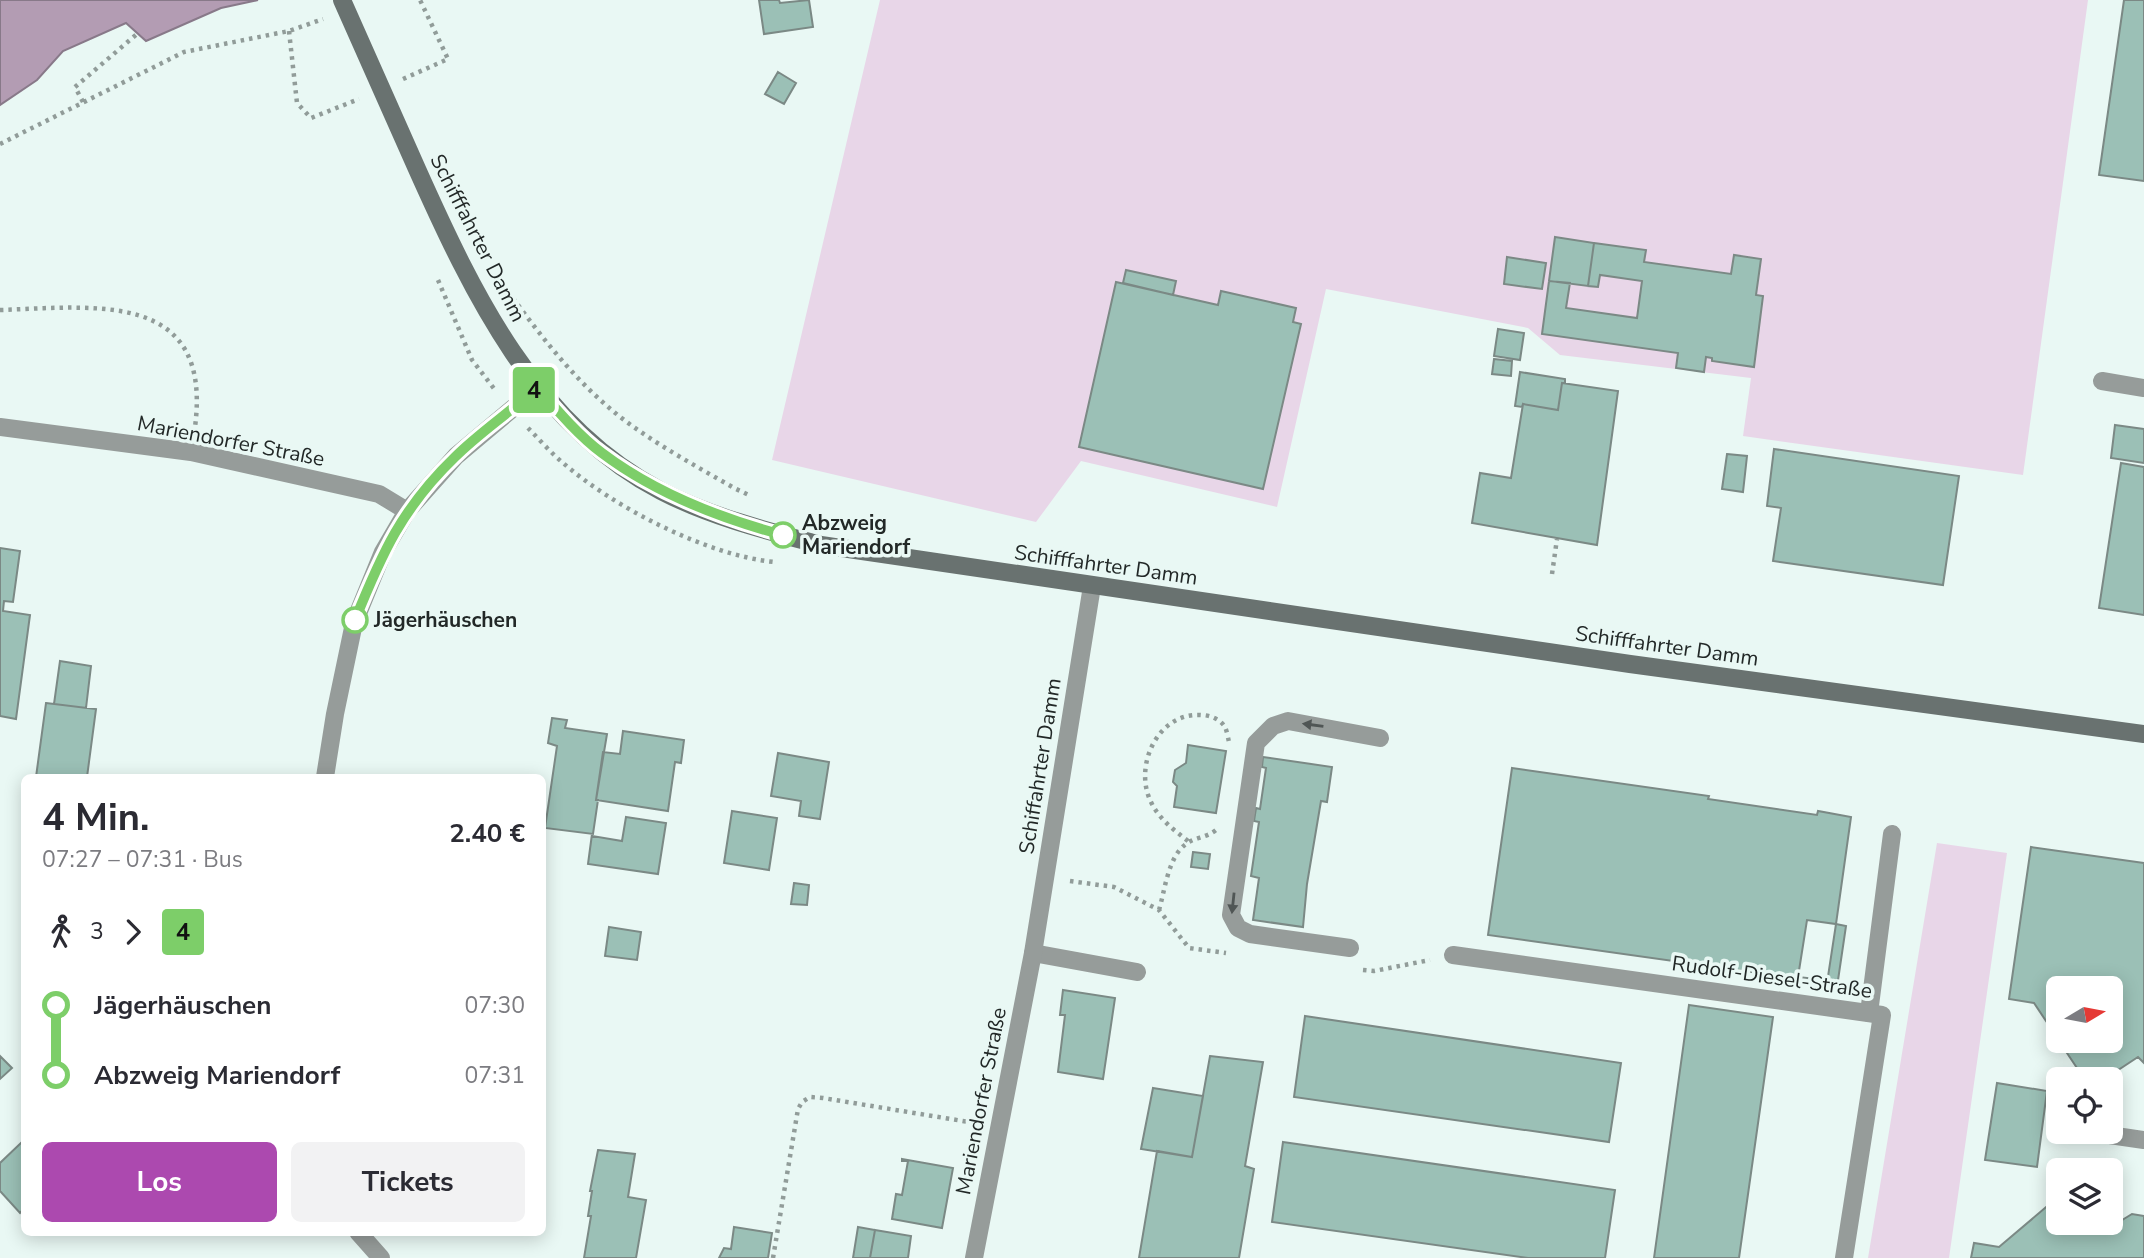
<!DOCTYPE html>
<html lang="de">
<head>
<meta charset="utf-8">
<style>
	:root { --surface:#fff; --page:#f2f2f3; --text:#2b2b33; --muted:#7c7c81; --accent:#ac49af }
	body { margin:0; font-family:"Nunito Sans",sans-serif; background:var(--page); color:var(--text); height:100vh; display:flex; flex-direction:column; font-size:26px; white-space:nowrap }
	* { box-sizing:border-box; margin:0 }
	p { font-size:23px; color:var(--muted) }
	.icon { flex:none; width:38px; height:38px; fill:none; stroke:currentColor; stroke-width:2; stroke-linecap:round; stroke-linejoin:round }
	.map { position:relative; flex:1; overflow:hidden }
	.sheet { position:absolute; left:21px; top:774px; width:525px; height:462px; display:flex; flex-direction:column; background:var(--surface); border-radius:10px; box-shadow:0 4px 18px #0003 }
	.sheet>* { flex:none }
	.badge { padding:0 14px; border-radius:5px; font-size:24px; line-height:46px }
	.needle { width:46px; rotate:80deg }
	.controls { position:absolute; left:2046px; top:976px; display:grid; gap:14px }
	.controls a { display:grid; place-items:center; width:77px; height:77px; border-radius:10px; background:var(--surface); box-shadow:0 4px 18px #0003; font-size:35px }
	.map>.badge { position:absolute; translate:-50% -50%; box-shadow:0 0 0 4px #fff }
	.legs { display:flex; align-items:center; gap:10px; height:77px; padding:0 21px; font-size:23px }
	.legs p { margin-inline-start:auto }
	.summary { display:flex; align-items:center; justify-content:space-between; height:119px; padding:0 21px }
	h1 { font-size:38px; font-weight:700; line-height:52px }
	.action { display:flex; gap:14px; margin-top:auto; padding:14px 21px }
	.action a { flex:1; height:80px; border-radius:10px; background:var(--accent); color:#fff; font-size:28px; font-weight:700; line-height:80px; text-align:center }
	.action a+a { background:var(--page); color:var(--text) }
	ul { padding:0 21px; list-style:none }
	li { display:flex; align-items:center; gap:24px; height:70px; font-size:26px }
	li i { display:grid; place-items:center; width:10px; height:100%; margin:0 9px; background:currentColor }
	li i::after { content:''; width:18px; height:18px; margin:-9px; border:5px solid; border-radius:50%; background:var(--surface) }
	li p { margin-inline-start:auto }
	li:first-child i { background:linear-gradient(#0000 50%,currentColor 0) }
	li:last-child i { background:linear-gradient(currentColor 50%,#0000 0) }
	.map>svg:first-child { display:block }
</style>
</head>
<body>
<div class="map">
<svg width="2144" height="1258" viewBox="0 0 2144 1258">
	<rect width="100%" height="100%" fill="#e9f8f4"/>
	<path fill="#e8d6e8" d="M880,0H2088L2023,475L1743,436L1751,378L1560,355L1528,328L1326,289L1277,507L1081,461L1036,522L772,460Z
		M1937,843L2007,853L1949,1258H1868Z"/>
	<path fill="#b39cb3" stroke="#887989" stroke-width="2" d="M0,0H258L221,8L146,41L126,23L63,51L37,80L0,105Z"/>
	<path fill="#9bc0b6" stroke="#7b8985" stroke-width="2" d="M759,0H779L780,3L809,0L813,27L764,34Z
		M2124,0H2144V181L2099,175Z
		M778,72L796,83L784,104L765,94Z
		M1555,237L1594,243L1588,286L1549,281Z
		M1594,243L1646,250L1644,262L1731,274L1734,255L1761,259L1756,295L1763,296L1754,367L1712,361V358L1706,357L1704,372L1676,368L1678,353L1542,334L1549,281L1570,283L1566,308L1637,318L1642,281L1600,275L1598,287L1588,286Z
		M1507,257L1546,263L1542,289L1504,284Z
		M1126,270L1176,281L1173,295L1123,283Z
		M1116,282L1218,305L1221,291L1296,308L1293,322L1301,324L1263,489L1079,447Z
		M1498,329L1524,333L1520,360L1494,356Z
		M1494,359L1512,361L1511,376L1492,374Z
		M1520,372L1565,379V383H1562L1558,410L1523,404L1522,407L1515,406Z
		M1562,383L1618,391L1597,545L1472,523L1480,473L1511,478L1523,404L1558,410Z
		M2115,425L2144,429V463L2111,458Z
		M1774,449L1959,476L1943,585L1773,561L1781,508L1767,506Z
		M1727,454L1747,456L1743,492L1722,489Z
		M2121,463L2144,467V615L2099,608Z
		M0,548L20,551L13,602L4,601L3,611L30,615L16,719L0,716Z
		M60,661L91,666L86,708L54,704Z
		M46,703L96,709L87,777H36Z
		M552,718L567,720L565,728L607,734L596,800H598L593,834L545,828L557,746L548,743Z
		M623,731L684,740L681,763L675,762L668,811L596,800L603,752L620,754Z
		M1188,745L1226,751L1216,813L1174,807L1177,786L1173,782L1175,770L1186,763Z
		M778,753L829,762L820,819L799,816L801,801L771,796Z
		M1263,757L1332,767L1327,802L1321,801L1307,884L1303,927L1253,920L1259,878L1251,876L1259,822L1254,821L1256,808L1260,809L1266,768L1262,767Z
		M1512,768L1709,796L1708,799L1817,815L1818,811L1851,817L1836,924L1807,920L1798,977L1815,979V981L1488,935Z
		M732,811L777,818L769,870L724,863Z
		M626,817L666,823L658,874L588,864L592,834V836L622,841Z
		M2031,847L2144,863V1063L2138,1057L2103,1080H2085L2059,1041H2110V989H2058V1039L2034,1003L2009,999Z
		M1193,852L1210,854L1208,869L1191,867Z
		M794,883L809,885L807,905L791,904Z
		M1836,924L1846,926L1837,987L1827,983Z
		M609,927L641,932L637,960L605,956Z
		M1063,990L1115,998L1103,1079L1058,1072L1065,1015H1060Z
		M1689,1005L1773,1017L1739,1258H1654Z
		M1305,1016L1621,1063L1609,1142L1294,1097Z
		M0,1056L12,1068L0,1079Z
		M1210,1056L1263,1062L1245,1166L1254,1169L1239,1258H1139L1157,1151L1192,1157Z
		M1997,1083L2047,1091L2037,1167L1985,1160Z
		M1153,1088L1203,1096L1192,1157L1141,1149Z
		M24,1140V1208L20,1213L0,1191V1163Z
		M1283,1142L1615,1190L1605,1258H1528L1272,1222Z
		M598,1150L635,1154L628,1197L646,1200L636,1258H584L591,1216H588L592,1191H590Z
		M902,1159L953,1168L942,1228L892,1219L896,1194L902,1195L908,1161H902Z
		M2058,1197V1223H2110V1221L2114,1225L2132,1214L2144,1216V1258H1971L1974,1243L1999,1247Z
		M734,1227L772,1233L768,1258H719L724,1248L731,1249Z
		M858,1227L875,1230L870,1258H853Z
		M875,1230L911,1236L908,1258H870Z"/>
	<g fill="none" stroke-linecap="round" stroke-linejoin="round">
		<path stroke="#919c99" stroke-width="4.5" stroke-dasharray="3.5 5" stroke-linecap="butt" d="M289,31L297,103L311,118L359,99
			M403,79L448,59L420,0
			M83,102L75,87L137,34
			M0,144L184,52L289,31L323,19
			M438,280L472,360L495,390
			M513,298C548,346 588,396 638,430C668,451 701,469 734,488L751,496
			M0,310C94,307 213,289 195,427
			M528,428C539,439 550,452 562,462C613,507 706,555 774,562
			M1552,574L1557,539
			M1188,841C1174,830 1159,819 1151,802C1133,766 1158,712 1201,715C1210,715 1220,719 1225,727C1227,731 1228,738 1229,742
			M1070,881L1114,887L1159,910L1189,948L1226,953
			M1159,910C1165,890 1168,857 1186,844C1195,837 1206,838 1216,830
			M1363,970L1374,971L1430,960
			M773,1258L798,1109L802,1102L810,1097L823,1098L975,1123"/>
		<path stroke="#969c9a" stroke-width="18" d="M2102,381L2144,388
			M1350,948L1250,934L1238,928L1231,915L1256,743L1273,726L1288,721L1380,738
			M1033,953L1137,972
			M1869,1013L1892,834
			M2089,1132L2144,1140"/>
		<path stroke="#969c9a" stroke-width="18" d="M0,427L191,452L379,494L407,511
			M325,777L335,714L354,623L383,552L407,511L456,456L537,388
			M1453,955L1882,1015L1844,1258
			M358,1232L381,1258
			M974,1258L1033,953L1092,586"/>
		<path stroke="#697270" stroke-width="18" d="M342,0C367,56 392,113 417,169C473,294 535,425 661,491C711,517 768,531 821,545L1630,664L2144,734"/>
	</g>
	<defs><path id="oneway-solid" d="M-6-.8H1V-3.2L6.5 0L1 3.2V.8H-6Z" transform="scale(1.75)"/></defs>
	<g fill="#505655">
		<use href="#oneway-solid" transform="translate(1313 725) rotate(-172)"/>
		<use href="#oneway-solid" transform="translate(1233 903) rotate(96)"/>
	</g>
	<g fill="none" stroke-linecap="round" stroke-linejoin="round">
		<g stroke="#fff" stroke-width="16">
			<path id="line-1" d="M355,620C382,553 402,508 455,457C480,432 511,412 537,387C557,410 578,435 602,453C655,493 719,518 783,535"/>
		</g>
		<use href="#line-1" stroke="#7dce69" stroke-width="10"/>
	</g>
	<g fill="#fff" stroke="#7dce69" stroke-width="3.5">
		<circle cx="783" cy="535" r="12"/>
		<circle cx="355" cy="620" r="12"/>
	</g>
	<g text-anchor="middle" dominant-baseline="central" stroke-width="7" stroke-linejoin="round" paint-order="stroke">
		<g font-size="21" fill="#222827" stroke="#e9f8f4">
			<text transform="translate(478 238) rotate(63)">Schifffahrter Damm</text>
			<text transform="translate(231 441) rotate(11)">Mariendorfer Straße</text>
			<text transform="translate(1106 565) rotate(8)">Schifffahrter Damm</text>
			<text transform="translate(1667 646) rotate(8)">Schifffahrter Damm</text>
			<text transform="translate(1040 766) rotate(-81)">Schiffahrter Damm</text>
			<text transform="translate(1772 977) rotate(8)">Rudolf-Diesel-Straße</text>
			<text transform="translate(981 1101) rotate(-79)">Mariendorfer Straße</text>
		</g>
		<g font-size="21" font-weight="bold" fill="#222827" stroke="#e9f8f4" text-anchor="start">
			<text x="802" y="523">Abzweig<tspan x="802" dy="24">Mariendorf</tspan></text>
			<text x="374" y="620">Jägerhäuschen</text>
		</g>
	</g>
</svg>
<div class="controls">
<a><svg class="needle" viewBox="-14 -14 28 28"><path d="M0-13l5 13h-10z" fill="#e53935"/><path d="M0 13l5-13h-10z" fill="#7c7c81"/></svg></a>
<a><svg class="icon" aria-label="locate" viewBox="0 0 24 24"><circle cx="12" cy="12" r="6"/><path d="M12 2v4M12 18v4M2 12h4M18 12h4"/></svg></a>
<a><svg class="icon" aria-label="layers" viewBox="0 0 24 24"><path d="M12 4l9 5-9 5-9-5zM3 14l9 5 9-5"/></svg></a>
</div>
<b class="badge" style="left:534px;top:390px;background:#7dce69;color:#111">4</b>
<section class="sheet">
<div class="summary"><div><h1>4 Min.</h1><p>07:27 – 07:31 · Bus</p></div><b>2.40 €</b></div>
<div class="legs"><svg class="icon" aria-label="walk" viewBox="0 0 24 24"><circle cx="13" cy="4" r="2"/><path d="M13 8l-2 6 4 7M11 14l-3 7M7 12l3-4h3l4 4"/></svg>3<svg class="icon" aria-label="forward" viewBox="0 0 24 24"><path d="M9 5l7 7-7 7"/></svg><b class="badge" style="background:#7dce69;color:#111">4</b></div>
<ul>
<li><i style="color:#7dce69"></i><b>Jägerhäuschen</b><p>07:30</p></li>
<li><i style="color:#7dce69"></i><b>Abzweig Mariendorf</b><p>07:31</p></li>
</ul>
<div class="action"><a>Los</a><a>Tickets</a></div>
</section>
</div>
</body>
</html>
